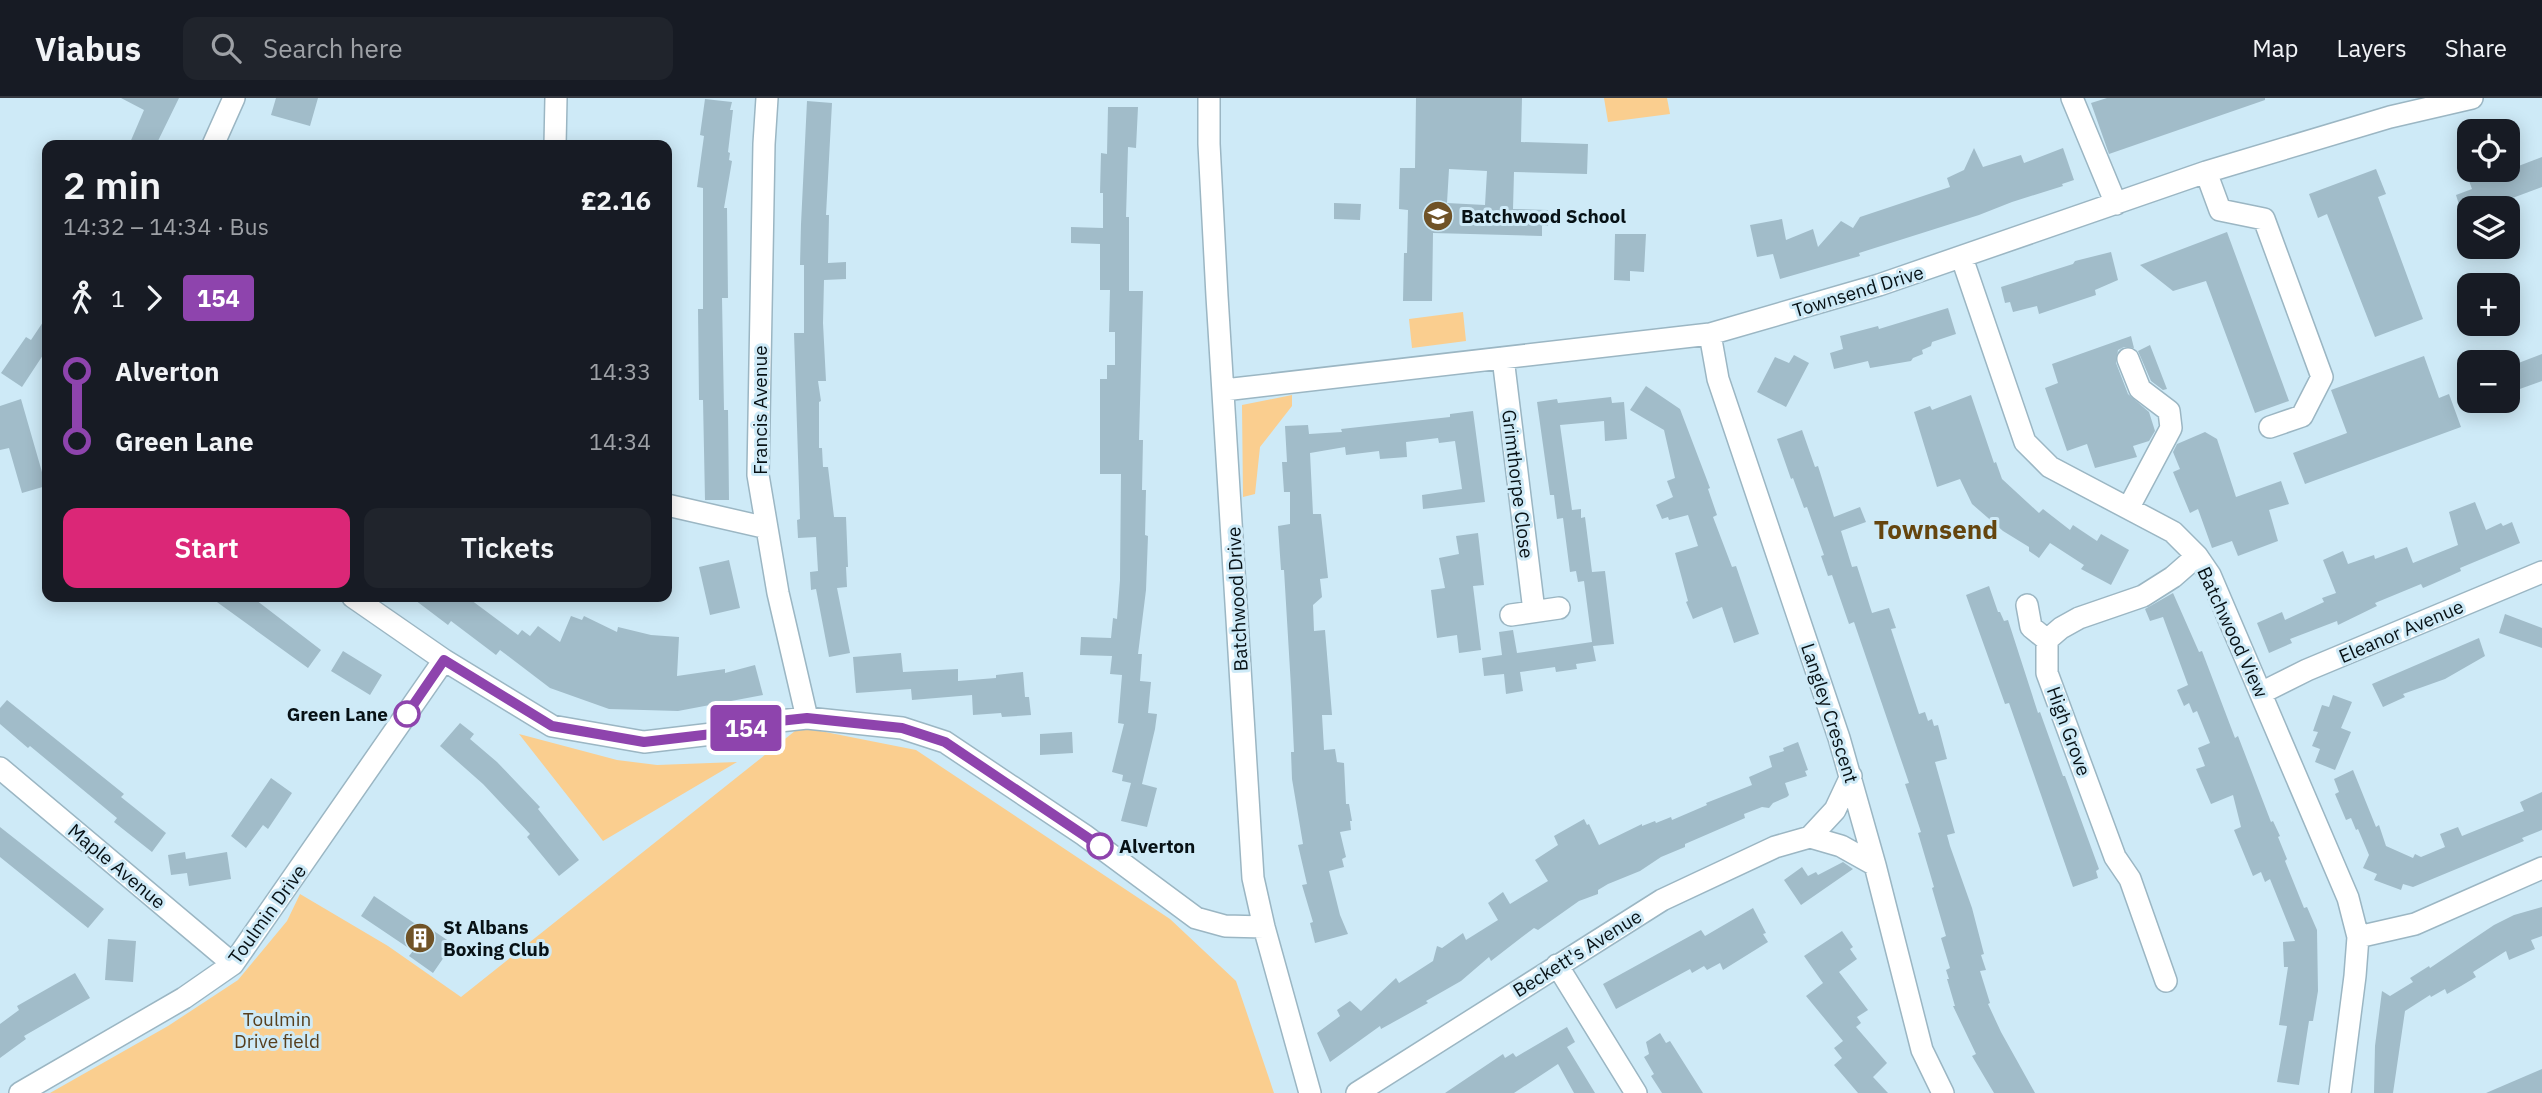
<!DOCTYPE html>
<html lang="en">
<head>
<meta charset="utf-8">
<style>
	:root { --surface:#171b24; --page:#20242c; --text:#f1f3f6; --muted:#9ea1a6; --line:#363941; --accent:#db2777 }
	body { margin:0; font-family:"IBM Plex Sans",sans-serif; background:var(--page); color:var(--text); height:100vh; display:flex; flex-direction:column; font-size:26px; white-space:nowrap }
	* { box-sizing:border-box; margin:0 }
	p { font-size:23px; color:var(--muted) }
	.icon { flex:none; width:38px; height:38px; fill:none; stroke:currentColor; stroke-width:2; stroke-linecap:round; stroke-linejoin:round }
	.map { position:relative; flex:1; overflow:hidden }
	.panel { position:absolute; left:42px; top:42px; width:630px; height:462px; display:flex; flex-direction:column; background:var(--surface); border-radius:14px; box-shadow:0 4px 18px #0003 }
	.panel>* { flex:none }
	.badge { padding:0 14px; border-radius:5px; font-size:24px; line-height:46px }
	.controls { position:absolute; left:2457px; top:21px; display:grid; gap:14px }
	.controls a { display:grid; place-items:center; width:63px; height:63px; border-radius:14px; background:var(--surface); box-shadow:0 4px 18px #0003; font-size:35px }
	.map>.badge { position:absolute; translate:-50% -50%; box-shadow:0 0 0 4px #fff }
	.legs { display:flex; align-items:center; gap:10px; height:77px; padding:0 21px; font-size:23px }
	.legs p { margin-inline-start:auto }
	.headline { display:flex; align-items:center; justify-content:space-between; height:119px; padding:0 21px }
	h1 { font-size:38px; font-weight:600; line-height:52px }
	.cta { display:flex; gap:14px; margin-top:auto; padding:14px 21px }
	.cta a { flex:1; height:80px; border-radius:14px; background:var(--accent); color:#fff; font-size:28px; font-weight:600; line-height:80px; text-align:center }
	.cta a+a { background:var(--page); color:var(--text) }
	ul { padding:0 21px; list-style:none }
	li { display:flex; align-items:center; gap:24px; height:70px; font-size:26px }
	li i { display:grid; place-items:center; width:10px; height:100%; margin:0 9px; background:currentColor }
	li i::after { content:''; width:18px; height:18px; margin:-9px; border:5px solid; border-radius:50%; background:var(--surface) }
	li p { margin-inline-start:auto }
	li:first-child i { background:linear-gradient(#0000 50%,currentColor 0) }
	li:last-child i { background:linear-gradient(currentColor 50%,#0000 0) }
	header { display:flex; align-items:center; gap:42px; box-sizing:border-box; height:98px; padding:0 35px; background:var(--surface); border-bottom:2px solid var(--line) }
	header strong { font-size:33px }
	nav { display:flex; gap:38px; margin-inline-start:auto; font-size:24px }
	.search { width:490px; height:63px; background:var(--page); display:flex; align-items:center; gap:18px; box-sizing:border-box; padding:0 24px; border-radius:14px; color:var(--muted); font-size:26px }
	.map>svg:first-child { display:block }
</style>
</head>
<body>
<header>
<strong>Viabus</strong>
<div class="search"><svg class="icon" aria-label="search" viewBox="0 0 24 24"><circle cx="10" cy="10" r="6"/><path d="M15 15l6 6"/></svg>Search here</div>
<nav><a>Map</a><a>Layers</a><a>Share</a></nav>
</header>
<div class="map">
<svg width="2542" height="995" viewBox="0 0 2542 995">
	<rect width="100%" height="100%" fill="#ceeaf7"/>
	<path fill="#face8f" d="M1604,0H1667L1670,16L1608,24Z
		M1463,214L1466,243L1412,250L1409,221Z
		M1292,297V308L1260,349L1255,396L1243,399L1242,307Z
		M800,629L916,652L1170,821L1236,883L1274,995H50L168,928L238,882L287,823L300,796L388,848L461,899Z
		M519,636L617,662L657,667L737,664L603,743Z"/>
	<path fill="#a1bcc9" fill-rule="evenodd" d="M121,0H179L156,47H129L144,12Z
		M276,0H318L310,28L271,17Z
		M1416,0H1522L1521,44L1588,46L1587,76L1514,74L1513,111L1548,112V128H1542V138L1433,135L1432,203H1403L1404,155H1407L1408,112L1399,111L1400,70H1415ZM1449,71L1487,73L1485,107L1447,105Z
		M2107,0H2265V2L2109,56L2091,5Z
		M705,1L732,4L730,12H733L728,54L730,55L729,62L732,63L724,110H727L728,200H722L724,312H728L729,402H705L703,302H699L698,211H703V90L697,89L704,38L700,37Z
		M807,3L832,5L826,117H829L828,165L846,164V181L824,182L823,225L826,283H818L821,303L819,304V350H822L823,369H828L834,419H846L848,469H846L847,489L837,490L850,555L829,559L816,491L811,492L810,474L818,473L816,439L798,440L797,422L800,421L794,235H804V167H800L801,126Z
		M1108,9H1138L1136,50L1128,49L1126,119H1129V193H1143L1139,342H1143L1142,392H1146L1145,437L1148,438L1146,492L1138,556H1142L1140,583L1151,584L1148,615L1157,616L1155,631L1142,686L1157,690L1147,729L1121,723L1131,685L1122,683L1123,677L1112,674L1124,626L1118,625L1122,577L1110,576L1112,558L1080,557L1081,539L1111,540L1113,520L1117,521L1120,482L1121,376H1100V281H1107V267H1115V234H1109L1110,192H1100V146L1071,145V129L1103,130V95H1100L1101,55L1107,56Z
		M1974,50L1983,69L2021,57L2024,65L2063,50L2074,82L2062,86L2063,88L2012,104L1979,117L1859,155L1860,158L1780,181L1773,156L1757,159L1750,127L1782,121L1786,142L1813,131L1818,149L1841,123L1853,130L1860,119L1950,89L1947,80L1964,72Z
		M2542,59V89L2499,105L2501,110H2460L2456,97L2472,91L2465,72H2508Z
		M2376,71L2386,96L2378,99L2423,221L2375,239L2327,116L2318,120L2309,96Z
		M1334,105L1361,106L1360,122L1334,121Z
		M2227,134L2289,303L2255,315L2206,183L2173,193L2140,167Z
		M1615,136H1646L1644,174L1630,173V183L1614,182Z
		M2111,154L2118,182L2095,192L2096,197L2039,216L2037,208L2013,214L2010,204L2005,205L2001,189L2073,166L2075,163Z
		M1948,210L1956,236L1932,244L1931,248L1922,252L1923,256L1913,260L1911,263L1870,270L1868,263L1834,271L1830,255L1843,251L1840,238L1878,228L1879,231Z
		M47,218V251L22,289L1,275L26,239L31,242Z
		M2131,238L2134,250L2124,249L2118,252L2116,265L2128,296L2149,314L2155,333L2149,343L2133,348L2137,359L2095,370L2087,346L2067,353L2045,290L2058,285L2052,266Z
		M2150,247L2167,291L2163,292L2151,283L2138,253Z
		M2542,256V283L2517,292L2508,269Z
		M1794,257L1809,265L1786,309L1757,294L1775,259L1789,265Z
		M2424,258L2439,300L2449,296L2461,329L2305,386L2293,355L2347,335L2331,292Z
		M1646,288L1680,311L1710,390L1708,391L1717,417L1713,419L1732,469L1736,468L1759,536L1734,545L1722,509L1693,521L1686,504L1688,503L1675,455L1698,448L1688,417L1669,422L1668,419L1662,421L1656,407L1673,399L1667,383L1675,380L1664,332L1630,312Z
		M1971,297L1994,365L1996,364L2002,381L2039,415L2043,411L2070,432L2073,427L2097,443L2101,436L2129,452L2111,487L2081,471L2084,467L2050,445L2039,460L2029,453V449L2003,433L1972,406L1960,381L1937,389L1914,314L1930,308L1932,312Z
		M1611,299L1612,305L1624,304L1627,341L1605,343L1604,323L1560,327L1572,412L1581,411V420L1585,419L1592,474L1605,473L1614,546L1593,548L1596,563L1576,566L1577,571L1556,574L1555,569L1520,574L1523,593L1506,596L1504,576L1484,578L1482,560L1502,557L1499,534L1513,532L1517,555L1592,544L1584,483L1578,484L1576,473L1570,474L1563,420L1557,421L1554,397H1550L1537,304L1557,301L1558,305Z
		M21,301L46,388L22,395L9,350L0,352V308Z
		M1473,313L1485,404L1423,411L1422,397L1462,391L1455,343L1439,345L1438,340L1406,344L1407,359L1380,361L1379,353L1346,357L1345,349L1310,355L1313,416H1321L1328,480L1320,481L1322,499L1313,507L1314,533L1325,532L1332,617H1322L1324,652L1335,651L1337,664L1344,665L1346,706H1349L1352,723H1350L1351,732L1340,734L1346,759L1342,761L1344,769L1329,773L1340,817L1348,836L1315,845L1310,825L1313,824L1302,787L1307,786L1298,747L1303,746L1292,681L1291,654H1294L1291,589L1284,472H1281L1278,428L1290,426V394H1284L1282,364H1287L1285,328L1308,327L1309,336L1342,334L1341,331L1450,319V316Z
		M1802,332L1815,369L1818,368L1834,419L1860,409L1866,424L1841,433L1852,469L1857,468L1872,515L1889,510L1896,530L1891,531L1919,616L1925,614L1928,623L1932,621L1934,628L1938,627L1947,661L1935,664L1955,735L1947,737L1950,748L1972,810L1984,856L1981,857L1986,872L1980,873L1990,905L1988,906L2001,934L2035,995H1994L1972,958L1976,956L1953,908H1955L1947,881H1949L1946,872L1950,870L1941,840L1946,838L1932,790L1934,789L1918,735L1921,734L1905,686L1909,685L1854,524L1849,526L1832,477L1828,478L1821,458L1824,457L1807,409L1804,410L1793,380L1791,381L1777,341Z
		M2205,334L2217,341L2236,399L2281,383L2289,406L2269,412L2278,443L2238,458L2232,443L2212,450L2198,411L2190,415L2173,374L2180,371L2173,354L2177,346Z
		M2475,404L2486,432L2501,425L2503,428L2512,424L2520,445L2460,470L2461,473L2430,487L2423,490L2421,486L2375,505L2377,508L2338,527L2337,523L2290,541L2292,545L2269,555L2257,525L2282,514L2285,522L2324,504L2322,500L2336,495L2323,462L2343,453L2348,466L2374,457L2375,461L2407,449L2413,465L2458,447L2449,414Z
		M1478,435L1484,487L1473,488L1481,552L1459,555L1457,537L1437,540L1431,492L1445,490L1439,460L1459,456L1456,438Z
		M729,462L740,510L710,517L699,469Z
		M1989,488L1998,514H2000L2004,523L2008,522L2038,615L2040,614L2063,678H2065L2099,771L2096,773L2098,780L2073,789L2009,605L2005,606L1966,497Z
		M2173,495L2199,554L2202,553L2235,640L2238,638L2271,724L2273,723L2280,738L2278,739L2287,761L2285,763L2304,810L2307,809L2317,832L2318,893L2313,923H2309L2299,987L2277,984L2287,928L2279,927L2288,869H2284L2283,844L2295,843L2270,781L2265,784L2261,774L2253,778L2234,732L2241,729L2233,697L2211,706L2196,671L2205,668L2198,650L2210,645L2197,613L2193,615L2189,605L2184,608L2177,592L2188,587L2163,519L2150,523L2145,511Z
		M210,499H252L321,552L308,570Z
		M411,499H467L518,537L522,532L530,538L538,528L560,544L571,518L582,522L584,518L617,534L618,529L651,537L679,539L677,578L725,571V575L755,567L763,597L678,613L609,611L550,590L500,552L496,557L451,523L448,527Z
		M2505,516L2542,530V550L2499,535Z
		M2479,540L2485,558L2445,581L2403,596L2405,599L2383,609L2372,586Z
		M343,553L382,577L370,597L331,573Z
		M901,555L903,574L958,571V583L996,580V577L1023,574L1025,599H1029L1031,617L1002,619L1001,615L973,617L972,597L912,602L911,591L856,595L853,559Z
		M2333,597L2352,604L2341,630L2351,634L2335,672L2315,664L2320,651L2312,648L2318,634L2313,633L2322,607L2329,609Z
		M7,602L124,696L121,699L166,735L152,754L114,724L117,720L30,648L28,650L0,626V610Z
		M460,625L474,636L470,641L497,664L540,709L538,711L579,762L559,778L527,739L530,736L483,686L440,648Z
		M1072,634L1073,655L1040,657V636Z
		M1798,644L1808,672L1805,673L1807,678L1785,685L1789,697L1787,699L1773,705L1769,710L1762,709L1744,716L1745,720L1685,746V749L1661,759L1640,773L1608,786L1598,792V796L1579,803L1538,832L1534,830L1522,839L1491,863L1489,859L1461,883L1426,903L1428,905L1381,931L1380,928L1330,964L1317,935L1340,918L1337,912L1350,903L1361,913L1396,880L1399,885L1433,863L1437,848L1442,850L1463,835L1466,842L1498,822L1488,805L1503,794L1510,806L1548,783L1535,762L1558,747L1554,738L1584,721L1587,727L1589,726L1599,747L1642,726V728L1655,723L1656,725L1671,719L1672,722L1707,707L1706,705L1752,687L1749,679L1772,669L1769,658L1784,653L1783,650Z
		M2353,672L2376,729L2379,727L2386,748L2413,760L2415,756L2421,759L2445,749L2440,736L2458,729L2462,738L2524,713L2520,704L2542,694V732L2522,740L2524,743L2413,789L2403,786L2401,792L2374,782L2377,776L2363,770L2369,757L2358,731L2356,732L2351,720L2346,722L2335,696L2339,694L2334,681Z
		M271,680L292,695L268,731L263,727L246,750L231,738Z
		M0,729L104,811L88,830L0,759Z
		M185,754L186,761L227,754L231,781L189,788L187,775L171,777L168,757Z
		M1843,764L1853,771L1801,807L1784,782L1802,769L1808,778L1816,774L1818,777Z
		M374,798L429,835L431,831L453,846L433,875L409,858L413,853L361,818Z
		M2542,809V838L2531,842L2535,851L2509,862L2506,853L2473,874L2476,879L2461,888L2447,896L2445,891L2431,899L2430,897L2405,913L2393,995H2374L2375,948L2382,893L2390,898L2413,884L2410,880L2429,868L2430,870L2494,827L2514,817Z
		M1753,810L1766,835L1763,836L1768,844L1723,872L1720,865L1707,872L1704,868L1692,875L1690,871L1616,911L1603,886L1701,832L1705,838Z
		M1842,833L1853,849L1850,851L1857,861L1839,874L1868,912L1857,919L1861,925L1856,929L1887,965L1873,979L1888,995H1858L1834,967L1842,960L1834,950L1843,943L1806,898L1823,885L1804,858Z
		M108,841L136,843L133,884L105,882Z
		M75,875L90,900L24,938L26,941L0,960V926L19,912L17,908Z
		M1567,929L1575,944L1567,949L1595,995H1574L1558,966L1514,995H1445L1503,956L1505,960L1513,955L1516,959Z
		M1660,935L1666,945L1670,943L1703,995H1662L1651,978L1654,976L1644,959L1649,956L1646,944Z
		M2542,971V995H2486Z"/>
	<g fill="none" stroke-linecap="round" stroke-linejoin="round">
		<g stroke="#9bb6c3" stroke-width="24">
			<path id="minor" d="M767,0L764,46L758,377L778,495L807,620
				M1209,0V46L1217,198L1253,780L1264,829L1310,995
				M2072,0L2116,106
				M213,47L234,0
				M555,47L556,0
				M2206,74L2220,112L2264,121L2322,279L2302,318L2270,329
				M1962,160L2025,344L2050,369L2173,434L2197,458L2210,477L2348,800L2358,839L2355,878L2340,995
				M1710,236L1718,281L1839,640L1875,767L1922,952L1943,995
				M1503,260L1534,513
				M2128,261L2140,291L2169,313L2171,330L2129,409
				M1224,292L1710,236L1879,187L2206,74L2390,19L2472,0
				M667,407L767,430
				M353,499L444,562L552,628L644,644L729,634L770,624L807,620L902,630L945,644L1084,737L1196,820L1225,828L1264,829
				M2027,507L2031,529L2047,542
				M1511,517L1559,510
				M2261,595L2307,572L2542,474
				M0,670L233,866
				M1810,739L1835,712L1851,678
				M2358,839L2415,826L2542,770
				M1557,867L1636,995
				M2166,883L2130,781L2115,759L2047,575V542L2061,530L2079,520L2143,498L2173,479L2197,458
				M20,995L184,900L233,866L444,562
				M1357,995L1662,802L1775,749L1810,739L1841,748L1875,767"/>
		</g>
		<use href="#minor" stroke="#fff" stroke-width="21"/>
	</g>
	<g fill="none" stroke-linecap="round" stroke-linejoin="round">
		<g stroke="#fff" stroke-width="16">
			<path id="line-1" d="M407,616L444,562L552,628L644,644L729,634L770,624L807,620L902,630L945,644L1100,748"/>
		</g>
		<use href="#line-1" stroke="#8e44ad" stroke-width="10"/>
	</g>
	<defs>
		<g id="school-disc" transform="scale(1.575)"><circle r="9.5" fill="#705327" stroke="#ceeaf7"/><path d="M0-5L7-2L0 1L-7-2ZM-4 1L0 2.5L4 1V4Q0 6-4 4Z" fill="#fff"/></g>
		<g id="building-disc" transform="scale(1.575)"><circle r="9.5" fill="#705327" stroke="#ceeaf7"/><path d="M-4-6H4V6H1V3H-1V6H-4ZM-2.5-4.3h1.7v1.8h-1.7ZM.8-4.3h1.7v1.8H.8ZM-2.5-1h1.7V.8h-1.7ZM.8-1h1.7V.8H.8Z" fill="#fff"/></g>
	</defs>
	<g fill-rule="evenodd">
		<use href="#school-disc" x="1438" y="118"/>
		<use href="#building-disc" x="420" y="840"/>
	</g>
	<g fill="#fff" stroke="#8e44ad" stroke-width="3.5">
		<circle cx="407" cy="616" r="12"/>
		<circle cx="1100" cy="748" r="12"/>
	</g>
	<g text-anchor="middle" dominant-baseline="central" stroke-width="6" stroke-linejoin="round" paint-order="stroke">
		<g font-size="19" font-weight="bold" fill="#071115" stroke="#ceeaf7" text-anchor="start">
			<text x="1461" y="118">Batchwood School</text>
			<text x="443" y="829">St Albans<tspan x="443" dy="22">Boxing Club</tspan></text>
		</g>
		<g font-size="19" fill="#071115" stroke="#ceeaf7">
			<text transform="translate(1858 193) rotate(-17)">Townsend Drive</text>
			<text transform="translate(760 312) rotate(-90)">Francis Avenue</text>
			<text transform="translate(1518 386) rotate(83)">Grimthorpe Close</text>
			<text transform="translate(1237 501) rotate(-93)">Batchwood Drive</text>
			<text transform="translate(2401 533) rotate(-23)">Eleanor Avenue</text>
			<text transform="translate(2233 534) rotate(65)">Batchwood View</text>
			<text transform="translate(1830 615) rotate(72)">Langley Crescent</text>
			<text transform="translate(2069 633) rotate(70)">High Grove</text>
			<text transform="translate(117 768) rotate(40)">Maple Avenue</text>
			<text transform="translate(267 816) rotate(-54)">Toulmin Drive</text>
			<text transform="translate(1577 855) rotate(-32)">Beckett's Avenue</text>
		</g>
		<g font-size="19" font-weight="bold" fill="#071115" stroke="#ceeaf7" text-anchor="end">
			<text x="388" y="616">Green Lane</text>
			<text x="1119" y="748" text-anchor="start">Alverton</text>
		</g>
		<g font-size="19" fill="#573f1d" stroke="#ceeaf7">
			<text x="277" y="921">Toulmin<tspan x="277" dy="22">Drive field</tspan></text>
		</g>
		<g font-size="26" font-weight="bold" fill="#65450e" stroke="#ceeaf7">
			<text x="1936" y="431">Townsend</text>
		</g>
	</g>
</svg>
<div class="controls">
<a><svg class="icon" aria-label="locate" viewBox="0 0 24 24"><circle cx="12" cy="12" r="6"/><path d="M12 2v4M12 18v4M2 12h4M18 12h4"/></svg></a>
<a><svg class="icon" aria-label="layers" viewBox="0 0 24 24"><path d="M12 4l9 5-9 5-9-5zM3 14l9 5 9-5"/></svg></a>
<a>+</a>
<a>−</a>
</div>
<b class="badge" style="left:746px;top:630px;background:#8e44ad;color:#fff">154</b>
<section class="panel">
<div class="headline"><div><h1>2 min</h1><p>14:32 – 14:34 · Bus</p></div><b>£2.16</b></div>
<div class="legs"><svg class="icon" aria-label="walk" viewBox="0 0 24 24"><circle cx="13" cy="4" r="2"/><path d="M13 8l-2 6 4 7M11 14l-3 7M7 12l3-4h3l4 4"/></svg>1<svg class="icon" aria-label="forward" viewBox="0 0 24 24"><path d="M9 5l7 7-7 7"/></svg><b class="badge" style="background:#8e44ad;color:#fff">154</b></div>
<ul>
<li><i style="color:#8e44ad"></i><b>Alverton</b><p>14:33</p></li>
<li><i style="color:#8e44ad"></i><b>Green Lane</b><p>14:34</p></li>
</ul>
<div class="cta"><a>Start</a><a>Tickets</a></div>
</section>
</div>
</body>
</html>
